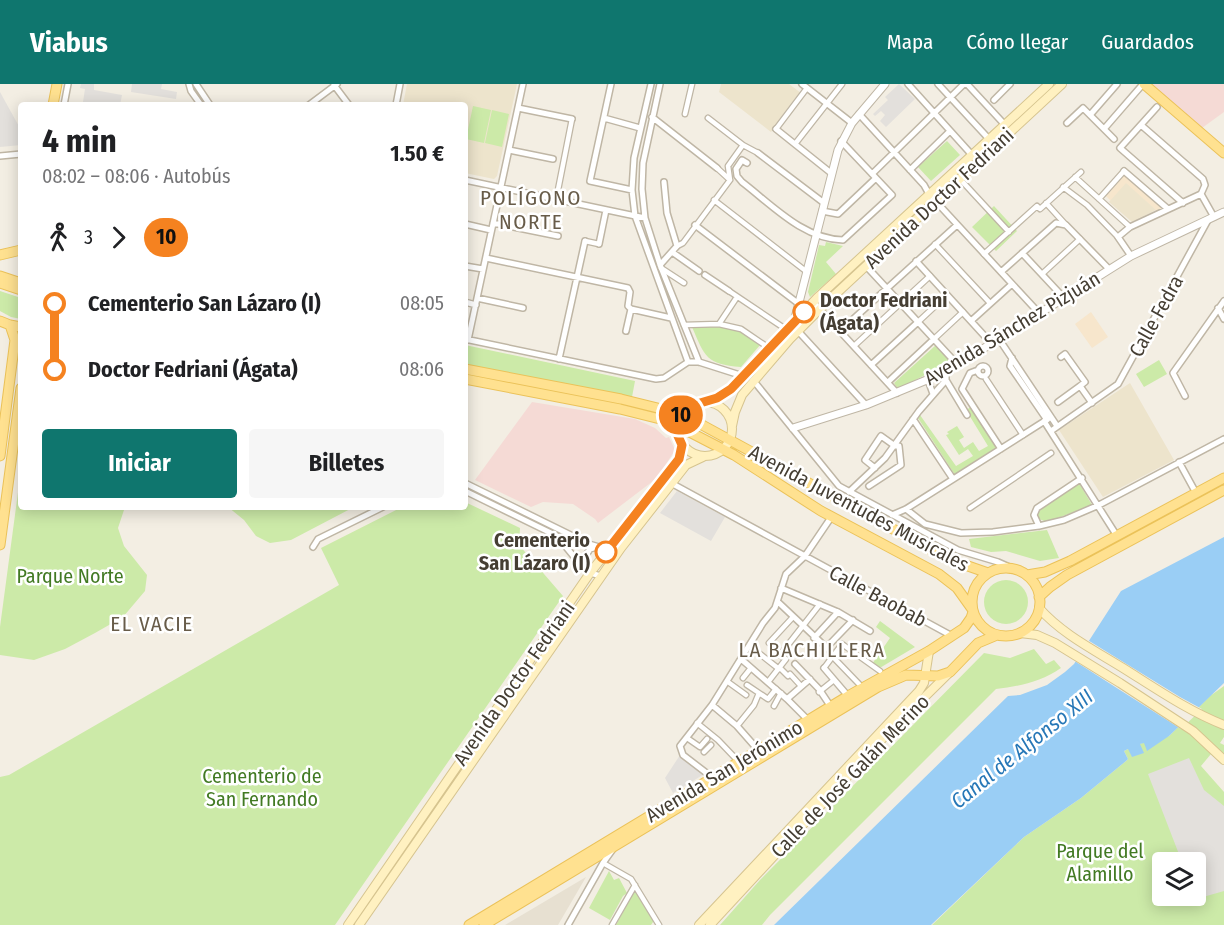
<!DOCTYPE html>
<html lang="es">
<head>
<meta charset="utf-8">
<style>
	:root { --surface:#fff; --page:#f6f6f6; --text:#202124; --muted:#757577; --accent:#0f766e }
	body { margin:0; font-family:"Fira Sans Condensed",sans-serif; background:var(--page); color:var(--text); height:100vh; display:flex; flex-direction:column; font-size:22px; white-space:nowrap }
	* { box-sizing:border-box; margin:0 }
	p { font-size:20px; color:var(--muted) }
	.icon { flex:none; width:33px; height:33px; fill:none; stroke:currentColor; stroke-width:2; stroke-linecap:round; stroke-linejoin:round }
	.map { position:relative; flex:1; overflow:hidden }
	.drawer { position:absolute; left:18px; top:18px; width:450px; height:408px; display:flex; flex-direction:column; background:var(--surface); border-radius:6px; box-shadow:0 3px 15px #0003 }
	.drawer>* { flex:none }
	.badge { padding:0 12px; border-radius:20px; font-size:21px; line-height:39px }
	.fabs { position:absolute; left:1152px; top:768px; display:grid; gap:12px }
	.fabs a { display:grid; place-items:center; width:54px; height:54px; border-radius:6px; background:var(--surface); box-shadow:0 3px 15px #0003; font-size:30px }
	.map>.badge { position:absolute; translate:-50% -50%; box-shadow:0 0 0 3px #fff }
	.legs { display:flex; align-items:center; gap:9px; height:66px; padding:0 24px; font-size:20px }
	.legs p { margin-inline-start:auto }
	.headline { display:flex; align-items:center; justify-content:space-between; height:102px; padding:0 24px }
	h1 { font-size:33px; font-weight:700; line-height:45px }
	.button { display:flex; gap:12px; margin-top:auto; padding:12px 24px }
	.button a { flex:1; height:69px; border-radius:6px; background:var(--accent); color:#fff; font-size:24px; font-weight:700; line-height:69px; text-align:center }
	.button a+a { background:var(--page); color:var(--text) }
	ul { padding:0 24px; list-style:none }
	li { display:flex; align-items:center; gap:21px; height:66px; font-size:22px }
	li i { display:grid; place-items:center; width:9px; height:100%; margin:0 8px; background:currentColor }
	li i::after { content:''; width:15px; height:15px; margin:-8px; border:4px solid; border-radius:50%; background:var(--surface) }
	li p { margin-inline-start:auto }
	li:first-child i { background:linear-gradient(#0000 50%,currentColor 0) }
	li:last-child i { background:linear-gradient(currentColor 50%,#0000 0) }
	header { display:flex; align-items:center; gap:36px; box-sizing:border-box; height:84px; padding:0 30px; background:var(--accent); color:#fff }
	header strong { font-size:28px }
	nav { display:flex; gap:33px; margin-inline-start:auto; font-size:21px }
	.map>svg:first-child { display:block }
</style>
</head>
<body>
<header>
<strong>Viabus</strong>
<nav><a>Mapa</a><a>Cómo llegar</a><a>Guardados</a></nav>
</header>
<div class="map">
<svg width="1224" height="841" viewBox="0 0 1224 841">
	<rect width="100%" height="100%" fill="#f3eee3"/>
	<path fill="#e7e0d1" d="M586,793L558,841H505L554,812Z"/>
	<path fill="#f7e6cc" d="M1125,90L1162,123L1158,128L1126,100L1111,117L1104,110L1108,106L1110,108Z
		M1091,228L1108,253L1092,264L1075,240Z"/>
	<path fill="#ede4cc" d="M407,0H517L497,92L494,95L465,89V21H403Z
		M721,0H789L801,9L771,48L719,8Z
		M1126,99L1156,126L1132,138L1109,118Z
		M1130,299L1174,376L1103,413L1059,346Z"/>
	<path fill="#f5dad5" d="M1150,0H1224V28L1202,44Z
		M532,318L635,335L655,344L666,354L669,353L675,366L657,394L598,439L595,435L573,420L543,418L531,423L475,396Z"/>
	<path fill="#cceaa8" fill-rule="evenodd" d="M473,22L491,26L484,59L466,55Z
		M492,26L509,30L502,63L485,59Z
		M947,57L960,71L931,97L918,83Z
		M994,122L1017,147L996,167L972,143Z
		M826,158L843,162L826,178L836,190L810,213L808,208L819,161L825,162Z
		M0,207L21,214V235L11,233L0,227Z
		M718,242L740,246L761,260L741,283C706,280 705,273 692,243Z
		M465,261L635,297L632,313L465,281Z
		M936,261L950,278L898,305L894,299Z
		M1159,276L1167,290L1144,303L1136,290Z
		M971,323L997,365L955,391L918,334L920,331L956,382L973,372L968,365L959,371L946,351L949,350L947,348L957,342L964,353L959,356L964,364L973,358L979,367L988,362L966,326Z
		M21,386V423H125L118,444L124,462L147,491L145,507L123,533L95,549L65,565L34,576L0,571V543Z
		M1079,399L1092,421L1047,438L1039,435L1038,430L1042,423Z
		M465,418L520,444L519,461L563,512L335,841H0V693L9,691L339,501L321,464L402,423H465Z
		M228,423H354L291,456L270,459L256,452L244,436Z
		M1047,446L1059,474L1040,477L1006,467L991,468L971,463L969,455Z
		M984 518a22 22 0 1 1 44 0a22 22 0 1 1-44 0Z
		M880,537L915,563L878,585L872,580L890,554L876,543Z
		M1034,565L1046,580L1054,576L1061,584C1041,598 1020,602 996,605L770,831L762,841H720L760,796L984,569L1010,574Z
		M1224,602V653L1220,659L1224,661V671L1216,664L1201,682L1224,708V841H932L1024,753L1081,714L1126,677L1128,675L1124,667L1128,665L1143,669L1139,660L1169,652L1210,612ZM1162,778H1196V812H1162Z
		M609,787L614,796L619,794L627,809L623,812L610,836L589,824Z
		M636,804L655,835L651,841H616Z"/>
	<path fill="#e3e0dc" d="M81,0H94V6L122,11L120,21H102L83,18L85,5L80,4Z
		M132,0H162L161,5L177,8L176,15L131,8Z
		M899,0L915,15L886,43L880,37L885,31L881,27L875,32L873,30L888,16L885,13Z
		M0,8L21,46V61L0,63Z
		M677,407L725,433L711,457L660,429Z
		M680,671L706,689L673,709L665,694Z
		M1189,674L1204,706L1224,722V807L1196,815V778H1182L1148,690Z"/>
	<path fill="#9acef5" d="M1224,453V599L1169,652L1147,667L1144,659L1140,660L1144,669L1132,673L1128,665L1124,667L1128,675L1126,677L1081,714L1024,753L931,841H774L1008,612L1020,611L1047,601L1065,588L1074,580L1121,507Z"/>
	<path fill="#f3eee3" d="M1086,555L1180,613L1202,625L1181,645L1073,576Z"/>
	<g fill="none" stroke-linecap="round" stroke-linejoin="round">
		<g stroke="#bfb6a5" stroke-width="7">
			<path id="pedestrian" d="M685,30L692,0
				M708,34L743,61
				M776,45L807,4
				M795,60L842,0
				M717,84L730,96
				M1075,93L1130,143
				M960,95L1009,148
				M1063,103L1087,121L1118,153
				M1099,115L1124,87
				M556,116L572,35
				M714,116L807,188
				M1046,119L1066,141
				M585,157L599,160
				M935,160L990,219
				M677,162L683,159L730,96L728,82L743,61L758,69
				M984,170L1037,122L1040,125L1081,88
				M661,184L684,199
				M1042,190L1080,155
				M729,207L787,246
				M918,238L947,211
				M719,240L737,213
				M684,241L719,240L741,245L769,264
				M934,255L963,228
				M854,262L930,192
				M986,295L1023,351
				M970,424L1051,369
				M769,559L793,533
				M760,570L779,585
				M832,572L859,600
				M780,584L788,592L790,590L801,602
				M824,584L842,560L880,587
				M743,594L751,584
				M728,598L746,611
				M768,598L786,575L780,571L820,520
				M747,601L768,615L776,605
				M819,608L834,596
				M774,622L781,609
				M697,639L718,656L739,678
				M737,642L754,621L759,609
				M687,654L700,663L707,655
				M704,668L711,661
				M603,779L631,795L659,841
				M612,841L635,801"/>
		</g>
		<g stroke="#bfb6a5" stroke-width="8">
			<path id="minor" d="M189,0L191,7L201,21
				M196,0L210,21
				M611,0L590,97L632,106
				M651,0L634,74L632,106L635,132L688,278
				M660,0L643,79L642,105L645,134L660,181L699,278
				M802,0L852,39
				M908,0L972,71
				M938,0L989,55
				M967,0L1005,41
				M334,1L349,21
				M994,16L1010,0
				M64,21L68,0
				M309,21L337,0
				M396,21L400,0
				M1157,23L1120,64L1183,119
				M518,24L572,35
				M859,30L924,101L929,110L1039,229
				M1090,31L1117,0
				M652,33L717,84
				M604,34L640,44
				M1067,39L1083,24L1114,55
				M776,45L831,89
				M1104,45L1143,0
				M509,66L553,75
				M758,69L824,119
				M0,72L21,70
				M747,79L742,76L736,85L737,92L742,98C772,121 803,155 843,156L892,111L841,57
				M910,86L950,47
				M1124,87L1168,125
				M872,90L964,0
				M465,96L645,134
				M1201,110L1214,133
				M822,127L838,130L876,94
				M493,139L558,152
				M465,140L491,146
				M695,141L799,220
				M599,160L606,126
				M672,168L699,187
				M1022,169L1064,214
				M1131,172L1118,153L1130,143L1201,110L1205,101L1203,95L1141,41
				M486,174L628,204L630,208L628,222L631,225
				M916,177L991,259
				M660,181L677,162L667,129L664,98
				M465,182L483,185
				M866,182L957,280
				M1001,188L1056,139L1066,141L1109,185
				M705,191L729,207
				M477,214L523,224
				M465,218L476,221
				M813,218L897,309
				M1218,224L1224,235
				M971,237L1012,200
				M626,247L631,225L671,234
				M798,247L866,321
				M840,247L957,141
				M465,255L656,295L664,294L688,278H699L743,292
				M999,255L1057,342
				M468,256L523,0
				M1061,273L1065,270L1085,298L1080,302L1092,319
				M1012,274L1010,282L1047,336
				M559,275L585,157
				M871,281L918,238
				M978 287a5 5 0 1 1 10 0a5 5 0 1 1-10 0Z
				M978,286L970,289L962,305L1001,365
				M753,296L839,402L958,466L998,478L1016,486
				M928,296L933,310
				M946,296L967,331
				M888,298L934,255
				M1185,312L1173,289L1224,217
				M1058,318L1080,302
				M913,335L953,395
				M1044,337L1117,452
				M1051,347L1118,300L1208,136
				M1179,378L1196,409
				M465,399L589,460L599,463L612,460
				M671,399L952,552
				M869,402L901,381L899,362H895L881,352L865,376L875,384
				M465,407L557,452L584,485L590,489L601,492
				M849,408L885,374L919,327L946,296V288
				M906,425L925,440L961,449L993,448L1039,442L1064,436L1099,421L1224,355
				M892,431L906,425L1051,333
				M1039,442L1034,431L1037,424L1082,394
				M313,463L318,455L383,423
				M580,480L590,465L597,463
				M781,504L838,528L870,547
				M778,518L830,567L832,572
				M814,554L838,528
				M826,564L853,536
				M741,575L787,615L808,636
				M795,580L819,605L831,623
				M824,584L848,612
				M787,615L810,595
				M712,621L737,642L759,667
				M713,694L683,671L680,662L712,621L763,539L775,524L786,490L805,472L832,432
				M568,841L603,779L613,765"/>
		</g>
		<g stroke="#bfb6a5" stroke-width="9">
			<path id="tertiary" d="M798,247L794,238L838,66L852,39L885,0
				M793,344L866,321L946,288L1131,172L1224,128"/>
		</g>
		<g stroke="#d6c48f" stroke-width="10">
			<path id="secondary" d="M678 345a27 27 0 1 1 54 0a27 27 0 1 1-54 0Z
				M705,318L725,309L733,303L817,214L1049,0
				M732,342L735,328L742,311L790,255L826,219L1062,0
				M1039,524C1062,550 1094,566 1123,584C1155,604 1188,627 1224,641
				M1020,549L1037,551L1055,559L1120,599L1193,647L1224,676
				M348,841L590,489L676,379L682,361
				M359,841L621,464L686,381L703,373
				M699,841L919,607L924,599L929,567
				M710,841L883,654L950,588"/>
		</g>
		<g stroke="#ebc259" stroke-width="11">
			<path id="primary" d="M1144,0L1224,69
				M53,21L57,0
				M0,171L21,166
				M0,192L21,199
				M0,199L21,206
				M0,237L10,241L21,243
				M465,285L621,315L682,330L948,475L988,489
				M465,295L620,325L664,336L678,342L734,371L821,427L939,490L957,504L972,525
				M0,372L15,256L10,241
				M0,461L21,304
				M972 518a34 34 0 1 1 68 0a34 34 0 1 1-68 0Z
				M1027,491L1045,488L1070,477L1224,394
				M1039,513L1050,503L1067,491L1224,406
				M469,841L848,612L929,567L964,544L971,534L973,528
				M484,841L878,603L906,591L938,592L950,588L978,559L997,551"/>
		</g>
		<use href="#pedestrian" stroke="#fff" stroke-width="4.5"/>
		<use href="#minor" stroke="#fff" stroke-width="5"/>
		<use href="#tertiary" stroke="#fff" stroke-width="7"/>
		<use href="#secondary" stroke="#fff1c1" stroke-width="8"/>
		<use href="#primary" stroke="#ffe190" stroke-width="9"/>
	</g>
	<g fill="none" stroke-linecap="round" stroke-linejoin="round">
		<g stroke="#fff" stroke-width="14">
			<path id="line-1" d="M606,468L679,375L682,361L678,352V342L682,330L690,322L717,314L731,305L804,228"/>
		</g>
		<use href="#line-1" stroke="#f58220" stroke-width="9"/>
	</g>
	<g fill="#fff" stroke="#f58220" stroke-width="3">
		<circle cx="804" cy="228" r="10"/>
		<circle cx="606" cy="468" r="10"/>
	</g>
	<g text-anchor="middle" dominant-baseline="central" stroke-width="5" stroke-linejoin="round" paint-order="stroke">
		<g font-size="20" fill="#453e33" stroke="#fff">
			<text transform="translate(939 114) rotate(-43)">Avenida Doctor Fedriani</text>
			<text transform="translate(1156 232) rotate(-61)">Calle Fedra</text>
			<text transform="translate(1012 244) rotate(-31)">Avenida Sánchez Pizjuán</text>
			<text transform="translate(859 424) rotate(28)">Avenida Juventudes Musicales</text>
			<text transform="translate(878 512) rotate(28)">Calle Baobab</text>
			<text transform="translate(514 599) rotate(-55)">Avenida Doctor Fedriani</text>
			<text transform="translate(724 687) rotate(-31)">Avenida San Jerónimo</text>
			<text transform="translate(850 692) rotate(-46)">Calle de José Galán Merino</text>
		</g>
		<g font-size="20" font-weight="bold" fill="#453e33" stroke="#fff" text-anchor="start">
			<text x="820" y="216">Doctor Fedriani<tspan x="820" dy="23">(Ágata)</tspan></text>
			<text x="590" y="456" text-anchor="end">Cementerio<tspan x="590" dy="23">San Lázaro (I)</tspan></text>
		</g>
		<g font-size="20" fill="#427a23" stroke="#fff">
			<text x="70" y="492">Parque Norte</text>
			<text x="262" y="692">Cementerio de<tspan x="262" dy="23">San Fernando</tspan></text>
			<text x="1100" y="767">Parque del<tspan x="1100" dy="23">Alamillo</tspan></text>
		</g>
		<g font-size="21" letter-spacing="1.5" fill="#685c49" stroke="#fff">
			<text x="531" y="114">POLÍGONO<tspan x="531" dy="24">NORTE</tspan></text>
			<text x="152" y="540">EL VACIE</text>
			<text x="812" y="566">LA BACHILLERA</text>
		</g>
		<g font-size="21" font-style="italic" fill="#2677b7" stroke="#fff">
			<text transform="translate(1022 665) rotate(-39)">Canal de Alfonso XIII</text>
		</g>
	</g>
</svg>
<div class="fabs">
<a><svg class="icon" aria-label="layers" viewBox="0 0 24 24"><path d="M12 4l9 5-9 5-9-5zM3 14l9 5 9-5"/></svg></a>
</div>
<b class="badge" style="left:681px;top:331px;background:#f58220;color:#111">10</b>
<section class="drawer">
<div class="headline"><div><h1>4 min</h1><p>08:02 – 08:06 · Autobús</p></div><b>1.50 €</b></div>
<div class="legs"><svg class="icon" aria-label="walk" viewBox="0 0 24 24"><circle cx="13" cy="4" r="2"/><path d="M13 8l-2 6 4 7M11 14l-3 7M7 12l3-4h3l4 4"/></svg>3<svg class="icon" aria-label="forward" viewBox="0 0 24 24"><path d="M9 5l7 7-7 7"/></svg><b class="badge" style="background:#f58220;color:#111">10</b></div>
<ul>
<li><i style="color:#f58220"></i><b>Cementerio San Lázaro (I)</b><p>08:05</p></li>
<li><i style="color:#f58220"></i><b>Doctor Fedriani (Ágata)</b><p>08:06</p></li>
</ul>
<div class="button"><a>Iniciar</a><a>Billetes</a></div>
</section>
</div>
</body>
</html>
